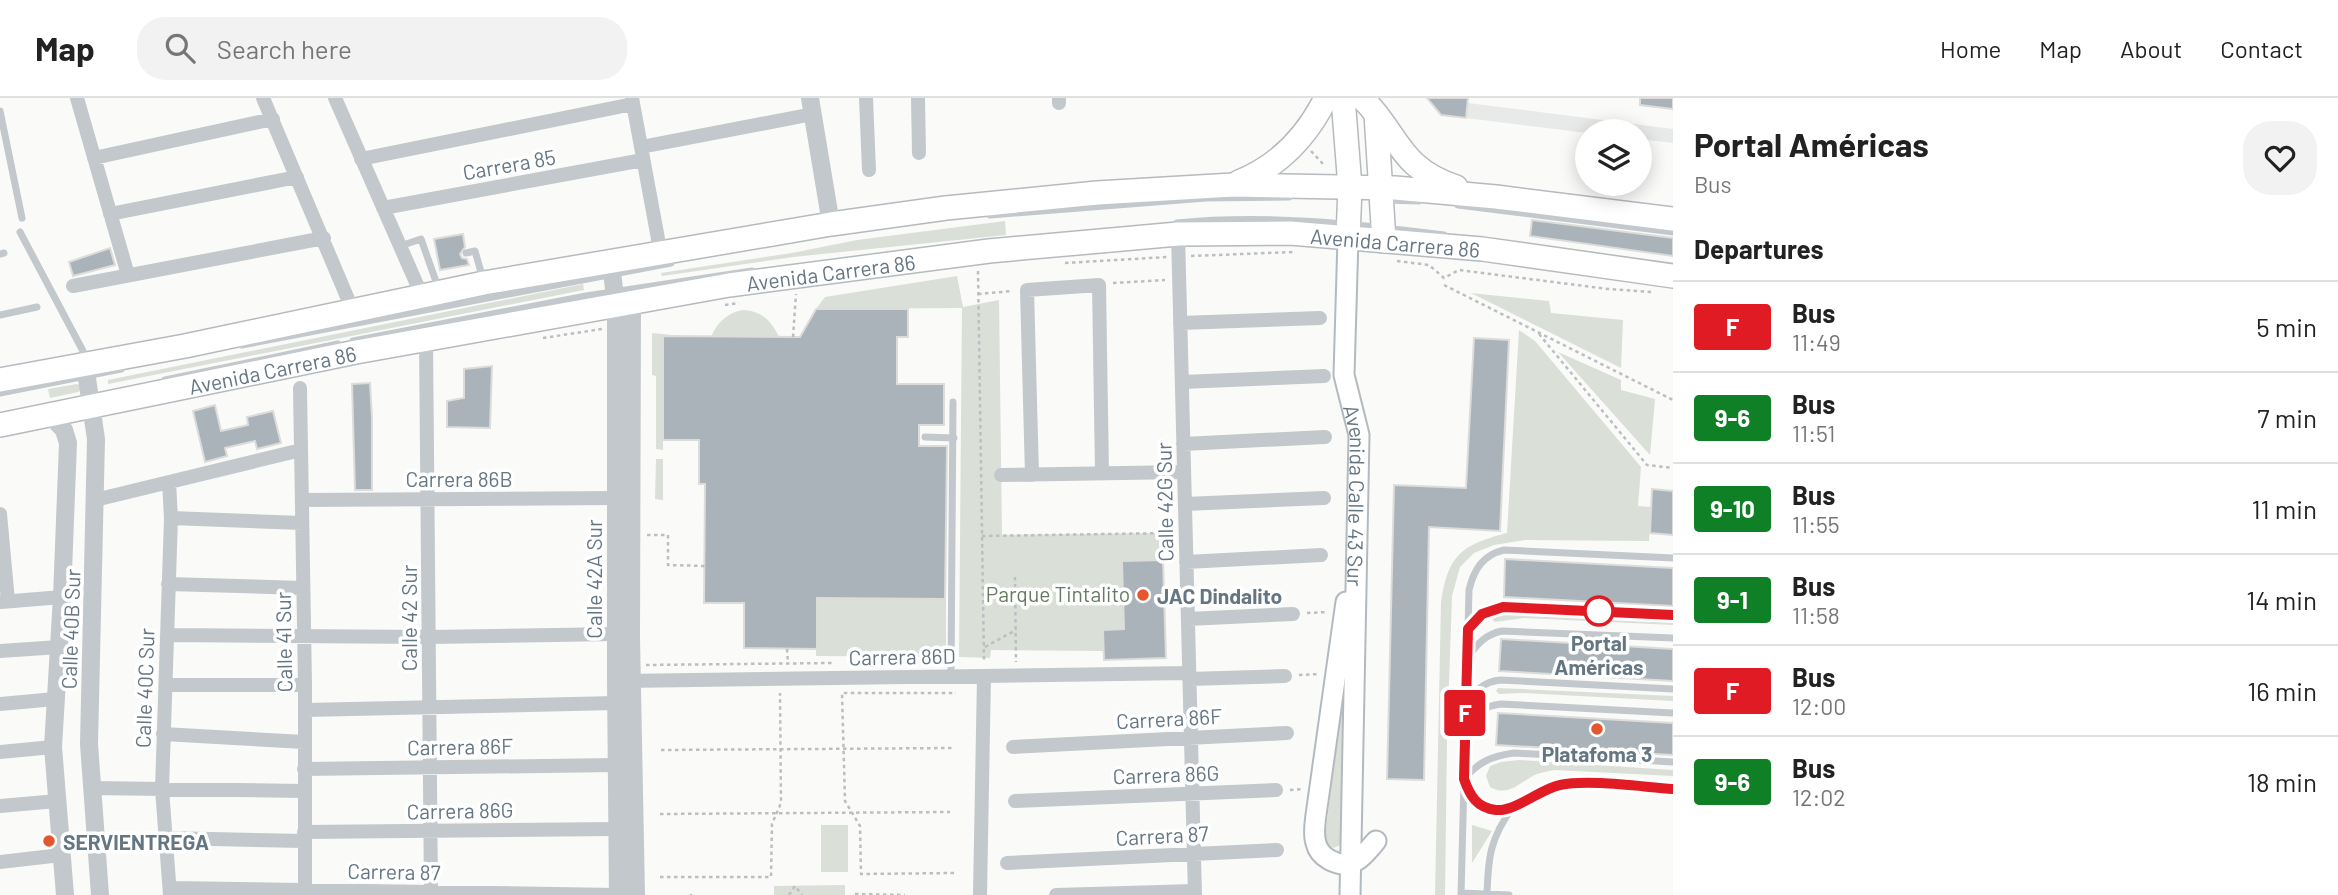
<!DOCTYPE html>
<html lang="en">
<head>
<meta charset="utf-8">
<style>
	:root { --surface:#fff; --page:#f2f2f2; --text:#222; --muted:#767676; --line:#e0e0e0 }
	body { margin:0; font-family:Barlow,sans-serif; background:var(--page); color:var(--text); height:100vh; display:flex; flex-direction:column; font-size:26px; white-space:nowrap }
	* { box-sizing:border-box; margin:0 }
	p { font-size:23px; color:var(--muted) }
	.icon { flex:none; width:38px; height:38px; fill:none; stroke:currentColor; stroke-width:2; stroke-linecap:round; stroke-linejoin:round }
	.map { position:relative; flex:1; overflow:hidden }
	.panel { display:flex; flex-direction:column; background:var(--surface); width:665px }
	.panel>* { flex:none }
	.badge { padding:0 14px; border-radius:5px; font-size:24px; line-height:46px }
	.buttons { position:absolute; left:1575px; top:21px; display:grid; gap:14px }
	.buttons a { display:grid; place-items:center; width:77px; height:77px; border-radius:50%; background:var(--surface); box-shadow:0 4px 18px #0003; font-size:35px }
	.map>.badge { position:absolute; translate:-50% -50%; box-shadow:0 0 0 4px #fff }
	h2 { padding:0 21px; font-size:26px; line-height:63px }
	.round { display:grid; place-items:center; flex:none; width:74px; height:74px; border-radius:28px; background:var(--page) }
	.head { display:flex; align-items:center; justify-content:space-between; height:119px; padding:0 21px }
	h1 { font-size:33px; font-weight:700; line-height:52px }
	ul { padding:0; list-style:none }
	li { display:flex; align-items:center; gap:21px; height:91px; padding:0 21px; border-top:2px solid var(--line) }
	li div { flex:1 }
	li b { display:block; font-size:26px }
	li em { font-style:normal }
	li .badge { min-width:77px; font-weight:700; text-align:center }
	header { display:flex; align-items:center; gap:42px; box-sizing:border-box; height:98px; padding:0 35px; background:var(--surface); border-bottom:2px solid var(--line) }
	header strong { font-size:33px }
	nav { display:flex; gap:38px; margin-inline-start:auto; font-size:24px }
	.search { width:490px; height:63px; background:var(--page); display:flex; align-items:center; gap:18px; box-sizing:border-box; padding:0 24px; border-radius:28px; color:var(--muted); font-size:26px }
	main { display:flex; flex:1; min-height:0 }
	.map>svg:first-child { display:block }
</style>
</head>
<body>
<header>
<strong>Map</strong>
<div class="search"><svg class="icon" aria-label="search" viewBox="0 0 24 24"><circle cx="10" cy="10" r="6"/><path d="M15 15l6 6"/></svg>Search here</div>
<nav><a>Home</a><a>Map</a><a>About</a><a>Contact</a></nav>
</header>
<main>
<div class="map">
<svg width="1673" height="797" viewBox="0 0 1673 797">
	<rect width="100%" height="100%" fill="#fafaf8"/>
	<path fill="#e8e9e9" d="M1468,5L1673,31V45L1640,41V33L1587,35L1466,20Z"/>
	<path fill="#dadfd7" d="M1005,123L1006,137L793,159L662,178L661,175L792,155L857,142Z
		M957,178L963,209L999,202L1002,437L1162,435L1163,462L1122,464L1124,531L1103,532L1104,553L991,552L990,560L959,559L962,210L816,211L825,199Z
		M583,186L584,192L108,286V282Z
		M1471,195L1549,203L1551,215L1623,222L1621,270Z
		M744,212C762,213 772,224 779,239H711C717,224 728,214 744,212Z
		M1519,232L1535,243L1641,369L1638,408L1651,409L1649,443L1525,442L1494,447L1474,455L1460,469L1452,498L1447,642L1445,797H1435L1441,505C1448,457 1461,447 1507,435Z
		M652,235L691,239H663V352L656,351V278L652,277Z
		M1558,254L1621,282V292L1655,301L1650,357Z
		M77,286L79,287L81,292L78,294L50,300L48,291Z
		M656,361H663V402L655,401Z
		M817,500L946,501V559L816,558Z
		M1509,516L1673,523V527L1524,520L1495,524L1492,521L1494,518Z
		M1345,575L1342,746L1334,750L1327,747L1325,740Z
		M1498,590L1673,598V603L1523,595L1499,596L1496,593Z
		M1519,662L1673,672V678L1555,672C1549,673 1543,674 1537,676C1520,683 1510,700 1490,689L1486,678L1490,668L1501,664Z
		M821,727H848V774H821Z
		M1472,727L1492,733L1472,765Z
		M845,787V797H774V788Z"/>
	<path fill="#aab3b9" stroke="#dcdcda" stroke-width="2" d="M1427,0H1468L1466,20L1441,17Z
		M1640,0H1673V11L1640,7Z
		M1532,122L1673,140V158L1530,138Z
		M463,136L465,149L460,156L462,160L467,161L469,167L440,172L434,141Z
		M110,150L115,167L73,178L69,164Z
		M816,211H908V239H897V286H944V327H919V348H947L945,501L817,500V551L744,550V505H704L705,386H699V342H663V238L800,239Z
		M1474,240L1509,242L1500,433L1429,429L1424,682L1387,681L1394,387L1466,390Z
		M492,268L490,330L447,329V303L464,300V271Z
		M370,285L372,320V392H355L352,286Z
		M215,307L221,333L248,327L247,319L273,313L281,345L257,351L255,343L225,350L227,358L205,364L193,313Z
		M1652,391L1673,393V437L1650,435Z
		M1505,461L1673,470V508L1504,499Z
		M1163,462L1166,560L1104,562L1103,532L1124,531L1122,463Z
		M1501,541L1673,551V583L1499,573Z
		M1498,615L1673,625V657L1496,647Z"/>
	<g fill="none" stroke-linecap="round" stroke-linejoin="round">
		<g stroke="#b3babf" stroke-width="23">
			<g id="secondary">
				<path id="s1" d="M1348,140L1344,277L1359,337L1350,797"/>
				<path d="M1346,504L1316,717C1315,726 1313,736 1316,745C1319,759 1337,769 1351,765C1361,762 1369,751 1376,743"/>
			</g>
		</g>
		<g stroke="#b5babe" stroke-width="26">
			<g id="primary">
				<path d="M1343,0L1350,89L1348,140"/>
				<path d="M1362,0C1399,36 1398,70 1456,89"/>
				<path d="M1376,16L1384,143"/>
				<path d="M1239,84C1279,68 1307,38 1326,0"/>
				<path d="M0,282L185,248L484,185L831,126L946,110L1097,95L1233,87L1395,90L1496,99L1673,121"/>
				<path id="s2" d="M0,327L356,254L729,187L989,153L1178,136L1290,135L1482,151L1673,178"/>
			</g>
		</g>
		<path stroke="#bbbfc2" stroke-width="2.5" stroke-dasharray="3.5 3.5" stroke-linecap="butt" d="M1311,53L1324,67
			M1191,158L1293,154
			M1397,163L1429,167L1444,180L1459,172L1608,191L1652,194
			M1065,165L1167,159
			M978,173L984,564
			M1113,185L1165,182
			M1444,187L1673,302
			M978,196L1013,193
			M725,207L739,205
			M1539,236L1647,367L1673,370
			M793,239L796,196
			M543,240L602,231
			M647,437H668V467L705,468
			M982,438L1171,435
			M1015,479L1016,564
			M1307,515L1328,514
			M985,549L1016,532
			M787,551L788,566
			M646,567L832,565
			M1299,577L1320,576
			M661,652L954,650
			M1290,692L1304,691
			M660,716L950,714
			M954,775L861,776L860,728L845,703L842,595H956
			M660,779H771L772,726L781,705L780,595
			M855,796L905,797
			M691,797V796
			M789,797L795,788L802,797"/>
		<path stroke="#c3c8cc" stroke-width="7" d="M0,13L22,120
			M1385,102L1419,103
			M1458,107L1673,134
			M990,117L1206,100L1289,99
			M1177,125C1267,116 1355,126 1444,137
			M20,134L83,253L84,261
			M400,148L421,141L439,192
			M466,155L475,153L483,181
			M0,156L4,155
			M0,217L37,209
			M353,243L586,198L752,173
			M242,247L671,165
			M165,282L338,246
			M0,295L121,271
			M925,339L954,340
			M1469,531L1482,516L1503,509L1673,517
			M1468,560C1476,546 1486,536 1502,533L1673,540
			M951,578L953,304
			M1467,606C1475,592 1484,584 1500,582L1673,591
			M1467,630C1475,615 1484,608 1501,606L1673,615
			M1464,681C1478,664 1492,658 1514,655L1673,664
			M1465,685C1471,701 1482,714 1501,713C1520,711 1540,691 1560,687C1588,681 1643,689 1673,691
			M1461,795L1509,797
			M1461,797L1469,492C1474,471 1483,457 1504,452L1673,460
			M1487,797C1488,760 1490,740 1513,709"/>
		<path stroke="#c3c8cc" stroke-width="14" d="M77,0L128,177
			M263,0L353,213
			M335,0L422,198
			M632,0L661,157
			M866,0L869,72
			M918,0L919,55
			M1059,0V5
			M641,49L813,16
			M94,60L273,21
			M361,61L633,6
			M383,110L643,62
			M110,116L297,79
			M1178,136L1195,797
			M73,188L324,140
			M1180,225L1320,220
			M426,242L431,797
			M1182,284L1324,278
			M300,290L305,587V797
			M1183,346L1325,339
			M1001,377L1184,374
			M1032,377L1027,192L1099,187L1102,375
			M169,384L171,420L162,691L170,797
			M95,402L301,352
			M302,402L616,400
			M1185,406L1324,400
			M0,416L8,503
			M171,420L302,425
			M1186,464L1321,457
			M168,486L303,490
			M1,504L62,499
			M1188,521L1293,516
			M168,537L429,539L616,536
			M0,553L59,549
			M1189,581L1285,578
			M624,583L1189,575
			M166,587H305
			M0,606L55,601
			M305,612L616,605
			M163,636L304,644
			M1013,649L1287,635
			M0,654L53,649
			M304,671L617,667
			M91,690L304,693
			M1015,703L1276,692
			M0,708L57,703
			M304,734L617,731
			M167,740L304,743
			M0,764L61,757
			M1007,765L1277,752
			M170,790L618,797
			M980,797L984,578
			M1056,797L1194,793"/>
		<path stroke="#c3c8cc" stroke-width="18" d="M810,0L831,126
			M611,165L616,209V583L618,797
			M632,206L631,539L636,797
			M85,267L96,341L89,646L100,797
			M50,317L64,332L68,345L62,499L53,649L65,797"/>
		<use href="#secondary" stroke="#fff" stroke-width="19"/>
		<use href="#primary" stroke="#fff" stroke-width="23"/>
	</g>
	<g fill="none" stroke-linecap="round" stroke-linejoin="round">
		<g stroke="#fff" stroke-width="16">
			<path id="line" d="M1673,517L1503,509L1482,516L1468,531L1464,681C1470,698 1477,710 1496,712C1515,714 1540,691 1560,687C1589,681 1642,689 1673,691"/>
		</g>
		<use href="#line" stroke="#e01b24" stroke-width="10"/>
	</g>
	<g fill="#e4572e" stroke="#fff" stroke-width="2.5">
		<circle cx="1143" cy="497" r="7"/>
		<circle cx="1597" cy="631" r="7"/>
		<circle cx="49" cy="743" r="7"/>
	</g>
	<circle fill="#fff" stroke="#e01b24" stroke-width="3.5" cx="1599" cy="513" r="14"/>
	<g text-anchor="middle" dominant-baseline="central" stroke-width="7" stroke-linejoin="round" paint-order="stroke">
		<g font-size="21" fill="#657683" stroke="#fff">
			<text transform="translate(509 66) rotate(-10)">Carrera 85</text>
			<text stroke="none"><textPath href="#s2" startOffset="1412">Avenida Carrera 86</textPath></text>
			<text stroke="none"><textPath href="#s2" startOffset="845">Avenida Carrera 86</textPath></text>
			<text stroke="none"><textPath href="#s2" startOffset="278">Avenida Carrera 86</textPath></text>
			<text x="459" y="380">Carrera 86B</text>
			<text stroke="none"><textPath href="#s1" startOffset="259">Avenida Calle 43 Sur</textPath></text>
			<text transform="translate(1164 404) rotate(-91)">Calle 42G Sur</text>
			<text transform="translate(593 481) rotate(-90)">Calle 42A Sur</text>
			<text transform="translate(408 520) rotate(-90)">Calle 42 Sur</text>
			<text transform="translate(70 531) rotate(-88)">Calle 40B Sur</text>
			<text transform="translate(283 544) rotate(-91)">Calle 41 Sur</text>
			<text transform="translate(902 558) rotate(-1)">Carrera 86D</text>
			<text transform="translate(144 590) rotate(-88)">Calle 40C Sur</text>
			<text transform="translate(1169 620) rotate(-3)">Carrera 86F</text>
			<text transform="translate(460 648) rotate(-1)">Carrera 86F</text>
			<text transform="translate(1166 676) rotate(-2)">Carrera 86G</text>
			<text transform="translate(460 712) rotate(-1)">Carrera 86G</text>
			<text transform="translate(1162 737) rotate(-3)">Carrera 87</text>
			<text transform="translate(394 773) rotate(1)">Carrera 87</text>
		</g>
		<g font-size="21" fill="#687a64" stroke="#fff">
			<text x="1058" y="495">Parque Tintalito</text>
		</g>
		<g font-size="21" font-weight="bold" fill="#657683" stroke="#fff" text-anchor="start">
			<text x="1157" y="497">JAC Dindalito</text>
			<text x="1597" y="655" text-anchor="middle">Platafoma 3</text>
			<text x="63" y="743">SERVIENTREGA</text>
		</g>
		<g font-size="21" font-weight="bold" fill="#657683" stroke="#fff">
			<text x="1599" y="544">Portal<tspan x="1599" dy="24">Américas</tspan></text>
		</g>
	</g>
</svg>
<div class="buttons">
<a><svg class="icon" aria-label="layers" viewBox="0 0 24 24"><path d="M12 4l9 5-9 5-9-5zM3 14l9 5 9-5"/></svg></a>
</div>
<b class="badge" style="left:1465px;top:615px;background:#e01b24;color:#fff">F</b>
</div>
<section class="panel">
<div class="head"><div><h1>Portal Américas</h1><p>Bus</p></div><a class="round"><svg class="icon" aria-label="heart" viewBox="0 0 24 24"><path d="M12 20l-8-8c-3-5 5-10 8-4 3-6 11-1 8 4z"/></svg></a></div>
<h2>Departures</h2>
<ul>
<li><span class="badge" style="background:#e01b24;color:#fff">F</span><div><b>Bus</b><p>11:49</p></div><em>5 min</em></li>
<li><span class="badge" style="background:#0f8026;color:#fff">9-6</span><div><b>Bus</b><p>11:51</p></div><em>7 min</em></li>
<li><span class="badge" style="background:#0f8026;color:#fff">9-10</span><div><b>Bus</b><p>11:55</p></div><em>11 min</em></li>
<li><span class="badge" style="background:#0f8026;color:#fff">9-1</span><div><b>Bus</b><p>11:58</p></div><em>14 min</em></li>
<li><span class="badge" style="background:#e01b24;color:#fff">F</span><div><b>Bus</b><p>12:00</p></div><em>16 min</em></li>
<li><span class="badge" style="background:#0f8026;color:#fff">9-6</span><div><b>Bus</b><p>12:02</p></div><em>18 min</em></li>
</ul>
</section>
</main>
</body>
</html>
